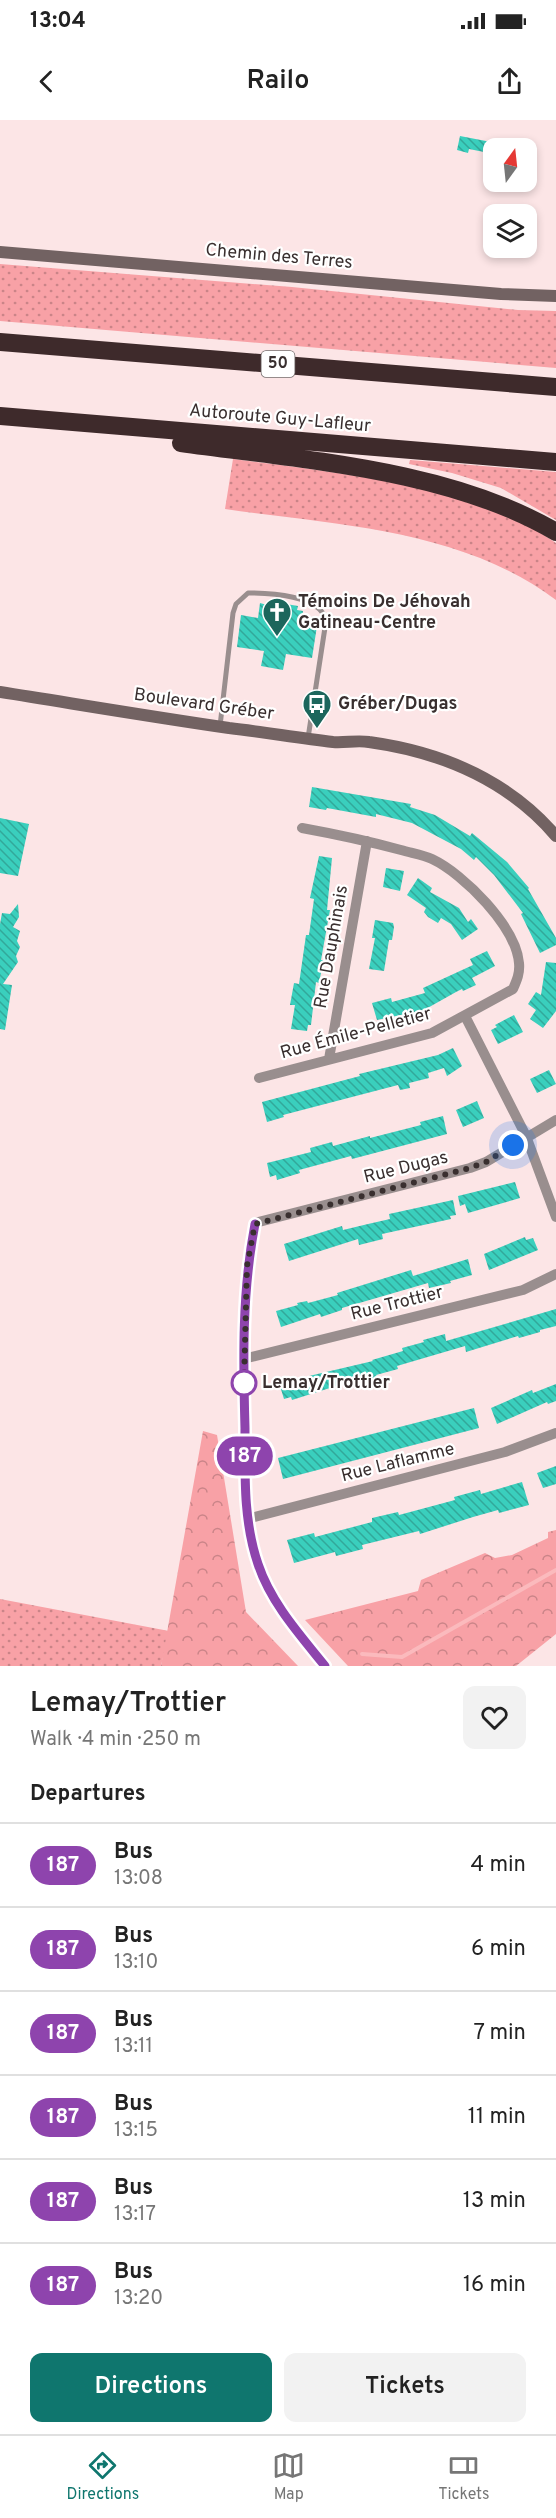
<!DOCTYPE html>
<html lang="en">
<head>
<meta charset="utf-8">
<style>
	:root { --surface:#fff; --page:#f2f2f2; --text:#222; --muted:#767676; --line:#e0e0e0; --accent:#0f766e }
	body { margin:0; font-family:Overpass,sans-serif; background:var(--page); color:var(--text); height:100vh; display:flex; flex-direction:column; font-size:22px; white-space:nowrap }
	* { box-sizing:border-box; margin:0 }
	p { font-size:20px; color:var(--muted) }
	.icon { flex:none; width:33px; height:33px; fill:none; stroke:currentColor; stroke-width:2; stroke-linecap:round; stroke-linejoin:round }
	.map { position:relative; height:1546px; overflow:hidden }
	.side { display:flex; flex-direction:column; background:var(--surface); flex:1 }
	.side>* { flex:none }
	.badge { padding:0 12px; border-radius:20px; font-size:21px; line-height:39px }
	.needle { width:39px; rotate:15deg }
	.buttons { position:absolute; left:483px; top:18px; display:grid; gap:12px }
	.buttons a { display:grid; place-items:center; width:54px; height:54px; border-radius:12px; background:var(--surface); box-shadow:0 3px 9px #0003; font-size:30px }
	.you { position:absolute; width:30px; height:30px; margin:-15px; border:4px solid #fff; border-radius:50%; background:#1a73e8; box-shadow:0 0 0 9px #1a73e833 }
	.map>.badge { position:absolute; translate:-50% -50%; box-shadow:0 0 0 3px #fff }
	h2 { padding:0 30px; font-size:22px; line-height:54px }
	.round { display:grid; place-items:center; flex:none; width:63px; height:63px; border-radius:12px; background:var(--page) }
	.overview { display:flex; align-items:center; justify-content:space-between; height:102px; padding:0 30px }
	h1 { font-size:28px; font-weight:600; line-height:45px }
	.action { display:flex; gap:12px; margin-top:auto; padding:12px 30px }
	.action a { flex:1; height:69px; border-radius:12px; background:var(--accent); color:#fff; font-size:24px; font-weight:600; line-height:69px; text-align:center }
	.action a+a { background:var(--page); color:var(--text) }
	ul { padding:0; list-style:none }
	li { display:flex; align-items:center; gap:18px; height:84px; padding:0 30px; border-top:2px solid var(--line) }
	li div { flex:1 }
	li b { display:block; font-size:22px }
	li em { font-style:normal }
	li .badge { min-width:66px; font-weight:700; text-align:center }
	.status { display:flex; justify-content:space-between; align-items:center; height:42px; padding:0 30px; background:var(--surface); direction:ltr }
	.status svg { height:16px; fill:currentColor }
	header { display:flex; justify-content:space-between; align-items:center; height:78px; padding:0 30px; background:var(--surface); font-size:27px; font-weight:600 }
	.menu { display:flex; justify-content:space-around; align-items:center; height:84px; border-top:2px solid var(--line); background:var(--surface); font-size:16px; color:var(--muted) }
	.menu a { display:grid; justify-items:center; gap:3px }
	.menu .current { color:var(--accent) }
	.map>svg:first-child { display:block }
</style>
</head>
<body>
<div class="status"><b>13:04</b><svg viewBox="0 0 49 12"><path d="M0 12V9h3v3zM5 12V6h3v6zM10 12V3h3v9zM15 12V0h3v12zM26 1h20v11H26zM47 4h2v5h-2z"/></svg></div>
<header><svg class="icon" aria-label="back" viewBox="0 0 24 24"><path d="M15 5l-7 7 7 7"/></svg>Railo<svg class="icon" aria-label="share" viewBox="0 0 24 24"><path d="M12 15V3M7 8l5-5 5 5M5 13v7h14v-7"/></svg></header>
<div class="map">
<svg width="556" height="1546" viewBox="0 0 556 1546">
	<defs>
		<pattern id="grass-dots" width="8" height="8" patternUnits="userSpaceOnUse" patternTransform="scale(1.5)"><rect width="8" height="8" fill="#f8a1a6"/><path d="M2 2h.1M6 6h.1" fill="none" stroke="#ca8488" stroke-width="1.8" stroke-linecap="round"/></pattern>
		<pattern id="forest-crowns" width="20" height="18" patternUnits="userSpaceOnUse" patternTransform="scale(1.5)"><rect width="20" height="18" fill="#f8a1a6"/><path d="M2 6a3 3 0 1 1 6 0M12 15a3 3 0 1 1 6 0" fill="none" stroke="#ca8488"/></pattern>
		<pattern id="building-back-hatch" width="6" height="6" patternUnits="userSpaceOnUse" patternTransform="scale(1.5)"><rect width="6" height="6" fill="#3acfbd"/><path d="M-1 5l2 2M0 0l6 6M5-1l2 2" fill="none" stroke="#32a89a"/></pattern>
	</defs>
	<rect width="100%" height="100%" fill="#fce5e6"/>
	<path fill="url(#grass-dots)" d="M0,144L292,167L518,190L556,191V248L0,201Z
		M233,339C331,352 474,365 556,423V480C462,409 337,405 225,389Z
		M410,340L556,352V400L501,368L452,353L409,344Z
		M0,1479L169,1511L161,1546H0Z"/>
	<path fill="url(#forest-crowns)" d="M203,1311L217,1315L246,1492L298,1546H161Z
		M556,1410V1514L516,1546H348L305,1500L418,1471L421,1460L485,1433L495,1438L512,1435L548,1418V1412Z"/>
	<g fill="none" stroke-linecap="round" stroke-linejoin="round">
		<path stroke="#fbbabd" stroke-width="4" d="M362,1534L402,1537L556,1450"/>
	</g>
	<path fill="url(#building-back-hatch)" d="M460,16L491,22L489,33L469,29L468,33L457,30Z
		M268,481L298,486L297,490L303,491L301,504L317,506L312,538L286,534L283,550L261,546L264,531L237,527L241,495L258,498L260,483L267,485Z
		M312,667L411,684L410,687L435,695L470,716L472,713L507,742L529,768L528,769L556,818V825L540,833L521,794L523,793L494,755L476,737L474,740L461,729L412,703L376,694V697L327,688L326,690L309,687Z
		M0,698L29,704L18,756L0,753Z
		M319,736L332,738L327,790H330L321,840H323L321,853L319,863L316,862L311,905H308L307,911L291,909L295,885H290L294,863L299,864L306,815H309L314,779L310,778Z
		M386,748L404,751L400,771L383,767Z
		M418,758L432,768L430,772L459,788L468,802L471,799L478,809L462,820L451,804L441,798L438,803L428,797L424,792L426,788L407,775Z
		M18,784L19,797L13,807L20,811L17,821L20,827L16,836L18,842L3,864L12,865L5,910L0,909V804L2,793L10,794Z
		M375,800L393,803L394,807L392,820H389L384,851L369,849L375,818H372Z
		M487,831L495,846L472,858L476,865L463,871L462,869L456,872L424,890L377,900L372,883L391,878L392,882L425,873L423,868L473,845L470,839Z
		M546,842L556,843V891L543,908L530,899L536,890L528,884L536,872L541,875Z
		M514,895L523,912L498,924L491,910L497,907L495,905Z
		M453,928L462,946L447,956L444,948L428,953L429,958L409,963L410,968L400,970L398,965L283,995L284,997L267,1002L262,982L360,956L359,954L438,935Z
		M549,950L556,964L537,973L530,959Z
		M477,981L484,998L463,1007L456,990Z
		M443,996L447,1014L352,1039L351,1036L299,1050L300,1053L277,1060L276,1055L270,1057L267,1043L311,1032L310,1028L332,1022L333,1026L370,1016V1018L421,1005L420,1002Z
		M515,1062L520,1078L468,1093L465,1084L460,1086L458,1076Z
		M453,1080L456,1095L450,1096L451,1099L382,1114L383,1119L359,1125L358,1119L289,1141L284,1124L342,1106L343,1110L368,1104L390,1099L389,1094Z
		M525,1117L526,1120L533,1118L538,1130L489,1150L484,1134Z
		M468,1139L472,1155L450,1161L451,1163L429,1168L428,1163L342,1188V1190L321,1197L320,1194L281,1207L276,1191L298,1185L297,1183L307,1181L308,1183L338,1175L337,1173L411,1150L413,1156Z
		M556,1189V1206L540,1210V1212L519,1218L518,1216L466,1232L465,1226L397,1246L398,1249L376,1255L377,1257L355,1263V1260L292,1280L291,1277L284,1279L280,1266L309,1258V1256L373,1241L372,1240L403,1231L402,1228L424,1222L423,1220L445,1214L446,1221Z
		M556,1264V1281L548,1284L547,1282L497,1304L491,1288L532,1270L533,1273Z
		M474,1288L479,1308L283,1359L278,1338Z
		M556,1346V1364L543,1368L537,1353Z
		M522,1362L529,1385L499,1393L498,1390L473,1397L420,1414L419,1411L362,1425L363,1429L336,1436L335,1432L294,1443L287,1420L314,1413L315,1417L372,1402V1398L398,1392L399,1395L455,1380L454,1377L480,1370L481,1374Z"/>
	<g fill="none" stroke-linecap="round" stroke-linejoin="round">
		<path stroke="#998e8e" stroke-width="5" d="M220,606L233,493L236,484L248,473C268,473 322,475 326,501L308,618"/>
		<path stroke="#998e8e" stroke-width="10" d="M465,896L526,1016L556,1097
			M329,939L367,721
			M259,958L432,913L513,869C517,860 520,853 519,843C516,807 464,754 432,739C423,735 411,733 401,730C368,721 335,714 302,708
			M243,1239L523,1170L556,1154
			M247,1399L505,1332L556,1313
			M326,1546C300,1515 271,1483 258,1444C243,1401 245,1357 245,1313C243,1242 242,1173 255,1103L470,1048L486,1042L556,1000"/>
		<path stroke="#726262" stroke-width="12" d="M0,132L501,174L556,176
			M0,572C76,584 153,597 229,608C264,612 298,618 333,622C345,623 357,620 369,622C441,632 508,660 556,716"/>
		<path stroke="#3e2a2b" stroke-width="18" d="M0,222L556,267
			M0,296L556,342
			M181,323C302,340 449,349 556,412"/>
	</g>
	<g fill="none" stroke-linecap="round" stroke-linejoin="round">
		<g stroke="#fff" stroke-width="14">
			<path id="line" d="M255,1104C242,1171 243,1239 245,1308C245,1354 243,1400 258,1444C271,1483 300,1515 325,1546"/>
		</g>
		<use href="#line" stroke="#8e44ad" stroke-width="9"/>
		<path stroke="#392f2f" stroke-width="6" stroke-dasharray="0 10.8" d="M244,1263L247,1146L255,1104L470,1048L486,1042L513,1025"/>
	</g>
	<defs>
		<g id="church-pin" transform="scale(1.5)"><path d="M0 17L-7.5 6A9.5 9.5 0 1 1 7.5 6Z" fill="#1c665c" stroke="#fff"/><path d="M-1.2-6h2.4v3.5h3.3v2.4h-3.3V6h-2.4V-.1h-3.3v-2.4h3.3Z" fill="#fff"/></g>
		<g id="bus-pin" transform="scale(1.5)"><path d="M0 17L-7.5 6A9.5 9.5 0 1 1 7.5 6Z" fill="#1c665c" stroke="#fff"/><path d="M-5-6H5V4H4V6H2V4H-2V6H-4V4H-5ZM-3.5-4V0h7V-4ZM-3.5 1.2v1.5H-2V1.2ZM2 1.2v1.5H3.5V1.2Z" fill="#fff"/></g>
	</defs>
	<g fill-rule="evenodd">
		<use href="#church-pin" x="277" y="492"/>
		<use href="#bus-pin" x="317" y="584"/>
	</g>
	<circle fill="#fff" stroke="#8e44ad" stroke-width="3" cx="244" cy="1263" r="12"/>
	<g text-anchor="middle" dominant-baseline="central" stroke-width="4.5" stroke-linejoin="round" paint-order="stroke">
		<rect fill="#fff" stroke="#746d6d" stroke-width="1.5" x="261.5" y="231" width="33" height="26" rx="4.5"/>
		<g font-size="16" font-weight="bold" fill="#392f2f">
			<text x="278" y="244">50</text>
		</g>
		<g font-size="18" fill="#392f2f" stroke="#fff">
			<text transform="translate(279 137) rotate(5)">Chemin des Terres</text>
			<text transform="translate(280 299) rotate(5)">Autoroute Guy-Lafleur</text>
			<text transform="translate(204 585) rotate(8)">Boulevard Gréber</text>
			<text transform="translate(332 827) rotate(-80)">Rue Dauphinais</text>
			<text transform="translate(356 914) rotate(-15)">Rue Émile-Pelletier</text>
			<text transform="translate(406 1048) rotate(-14)">Rue Dugas</text>
			<text transform="translate(397 1184) rotate(-14)">Rue Trottier</text>
			<text transform="translate(398 1343) rotate(-14)">Rue Laflamme</text>
		</g>
		<g font-size="18" font-weight="bold" fill="#392f2f" stroke="#fff" text-anchor="start">
			<text x="298" y="482">Témoins De Jéhovah<tspan x="298" dy="21">Gatineau-Centre</tspan></text>
			<text x="338" y="584">Gréber/Dugas</text>
		</g>
		<g font-size="18" font-weight="bold" fill="#392f2f" stroke="#fff" text-anchor="start">
			<text x="262" y="1263">Lemay/Trottier</text>
		</g>
	</g>
</svg>
<div class="buttons">
<a><svg class="needle" viewBox="-14 -14 28 28"><path d="M0-13l5 13h-10z" fill="#e53935"/><path d="M0 13l5-13h-10z" fill="#767676"/></svg></a>
<a><svg class="icon" aria-label="layers" viewBox="0 0 24 24"><path d="M12 4l9 5-9 5-9-5zM3 14l9 5 9-5"/></svg></a>
</div>
<div class="you" style="left:513px;top:1025px"></div>
<b class="badge" style="left:245px;top:1336px;background:#8e44ad;color:#fff">187</b>
</div>
<section class="side">
<div class="overview"><div><h1>Lemay/Trottier</h1><p>Walk · 4 min · 250 m</p></div><a class="round"><svg class="icon" aria-label="heart" viewBox="0 0 24 24"><path d="M12 20l-8-8c-3-5 5-10 8-4 3-6 11-1 8 4z"/></svg></a></div>
<h2>Departures</h2>
<ul>
<li><span class="badge" style="background:#8e44ad;color:#fff">187</span><div><b>Bus</b><p>13:08</p></div><em>4 min</em></li>
<li><span class="badge" style="background:#8e44ad;color:#fff">187</span><div><b>Bus</b><p>13:10</p></div><em>6 min</em></li>
<li><span class="badge" style="background:#8e44ad;color:#fff">187</span><div><b>Bus</b><p>13:11</p></div><em>7 min</em></li>
<li><span class="badge" style="background:#8e44ad;color:#fff">187</span><div><b>Bus</b><p>13:15</p></div><em>11 min</em></li>
<li><span class="badge" style="background:#8e44ad;color:#fff">187</span><div><b>Bus</b><p>13:17</p></div><em>13 min</em></li>
<li><span class="badge" style="background:#8e44ad;color:#fff">187</span><div><b>Bus</b><p>13:20</p></div><em>16 min</em></li>
</ul>
<div class="action"><a>Directions</a><a>Tickets</a></div>
</section>
<nav class="menu">
<a class="current"><svg class="icon" aria-label="directions" viewBox="0 0 24 24"><path d="M12 3l9 9-9 9-9-9zM9 14v-3h6M13 9l2 2-2 2"/></svg>Directions</a>
<a><svg class="icon" aria-label="map" viewBox="0 0 24 24"><path d="M3 6l6-2 6 2 6-2v14l-6 2-6-2-6 2zM9 4v14M15 6v14"/></svg>Map</a>
<a><svg class="icon" aria-label="tickets" viewBox="0 0 24 24"><path d="M3 7h18v10H3zM15 7v10"/></svg>Tickets</a>
</nav>
</body>
</html>
